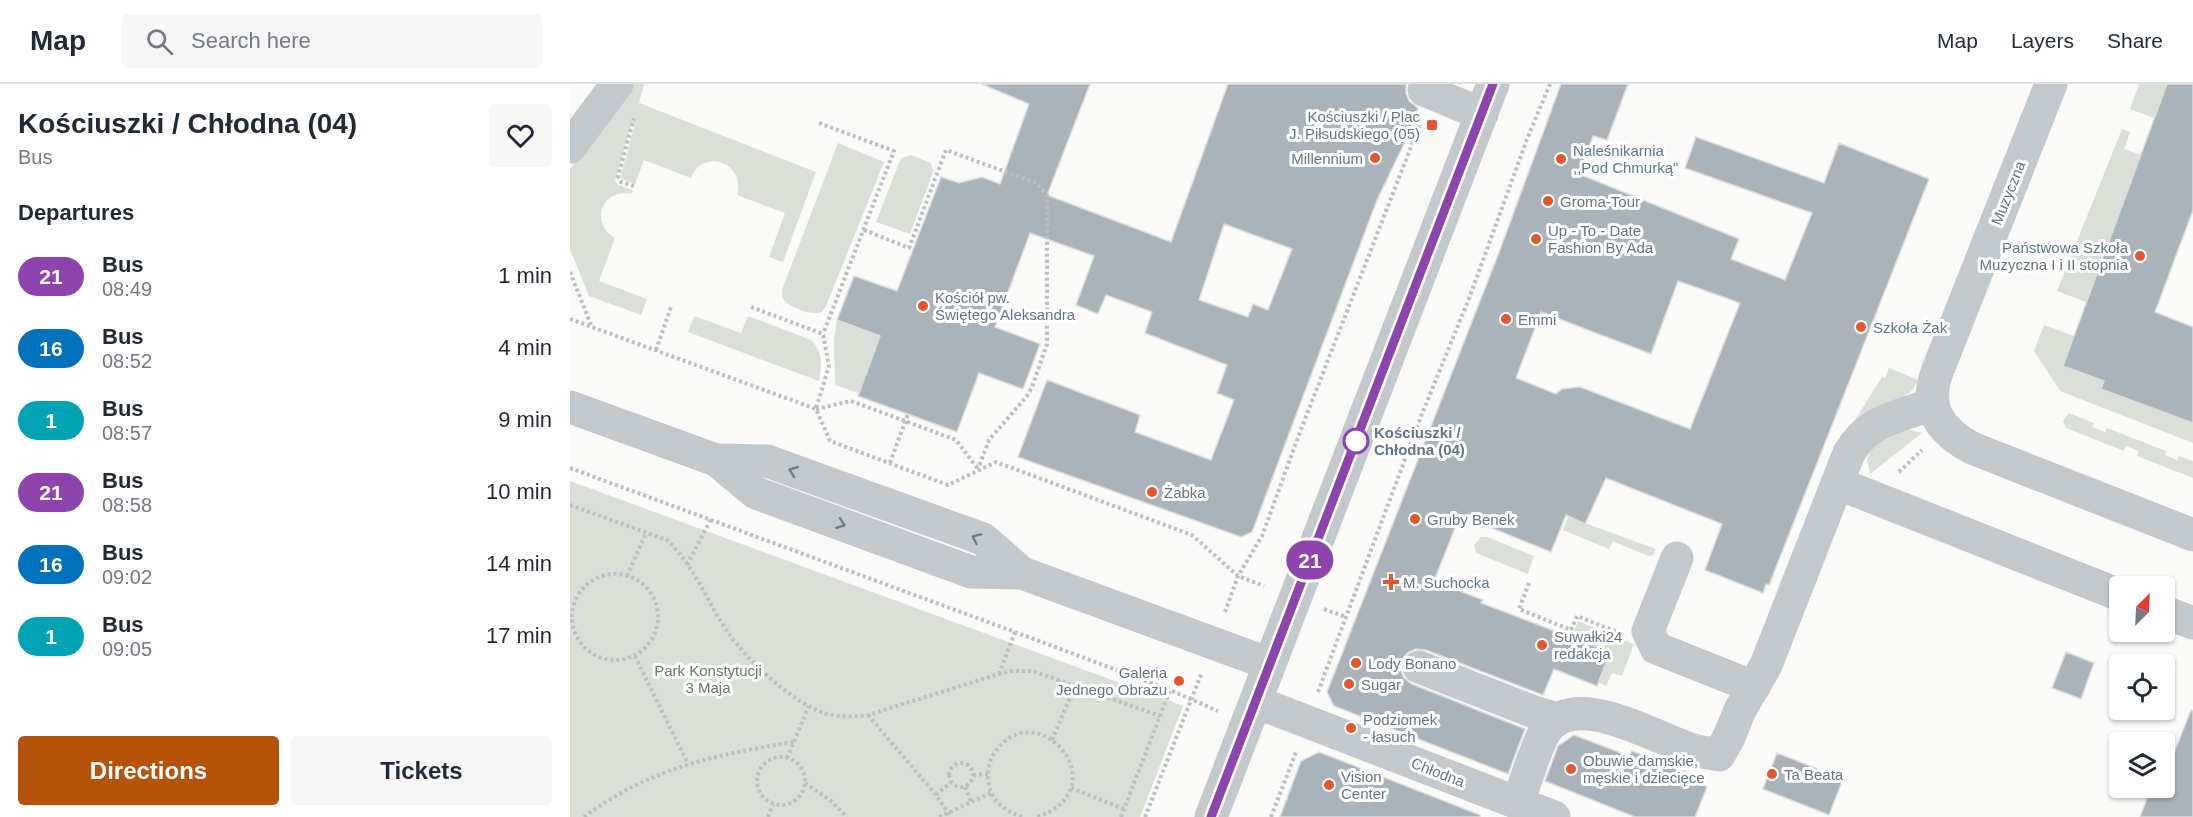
<!DOCTYPE html>
<html lang="en">
<head>
<meta charset="utf-8">
<style>
	:root { --surface:#fff; --page:#f6f6f7; --text:#1f2937; --muted:#747a83; --line:#e0e1e3; --accent:#b45309 }
	body { margin:0; font-family:Helvetica,sans-serif; background:var(--page); color:var(--text); height:100vh; display:flex; flex-direction:column; font-size:22px; white-space:nowrap }
	* { box-sizing:border-box; margin:0 }
	p { font-size:20px; color:var(--muted) }
	.icon { flex:none; width:33px; height:33px; fill:none; stroke:currentColor; stroke-width:2; stroke-linecap:round; stroke-linejoin:round }
	.map { position:relative; flex:1; overflow:hidden }
	.details { display:flex; flex-direction:column; background:var(--surface); width:570px }
	.details>* { flex:none }
	.badge { padding:0 12px; border-radius:20px; font-size:21px; line-height:39px }
	.needle { width:39px; rotate:24deg }
	.buttons { position:absolute; left:1539px; top:492px; display:grid; gap:12px }
	.buttons a { display:grid; place-items:center; width:66px; height:66px; border-radius:6px; background:var(--surface); box-shadow:0 2px 4px #0004; font-size:30px }
	.map>.badge { position:absolute; translate:-50% -50%; box-shadow:0 0 0 3px #fff }
	h2 { padding:0 18px; font-size:22px; line-height:54px }
	.round { display:grid; place-items:center; flex:none; width:63px; height:63px; border-radius:6px; background:var(--page) }
	.headline { display:flex; align-items:center; justify-content:space-between; height:102px; padding:0 18px }
	h1 { font-size:28px; font-weight:800; line-height:45px }
	.action { display:flex; gap:12px; margin-top:auto; padding:12px 18px }
	.action a { flex:1; height:69px; border-radius:6px; background:var(--accent); color:#fff; font-size:24px; font-weight:800; line-height:69px; text-align:center }
	.action a+a { background:var(--page); color:var(--text) }
	ul { padding:0; list-style:none }
	li { display:flex; align-items:center; gap:18px; height:72px; padding:0 18px }
	li div { flex:1 }
	li b { display:block; font-size:22px }
	li em { font-style:normal }
	li .badge { min-width:66px; font-weight:700; text-align:center }
	header { display:flex; align-items:center; gap:36px; box-sizing:border-box; height:84px; padding:0 30px; background:var(--surface); border-bottom:2px solid var(--line) }
	header strong { font-size:28px }
	nav { display:flex; gap:33px; margin-inline-start:auto; font-size:21px }
	.search { width:420px; height:54px; background:var(--page); display:flex; align-items:center; gap:15px; box-sizing:border-box; padding:0 21px; border-radius:6px; color:var(--muted); font-size:22px }
	main { display:flex; flex:1; min-height:0 }
	.map>svg:first-child { display:block }
</style>
</head>
<body>
<header>
<strong>Map</strong>
<div class="search"><svg class="icon" aria-label="search" viewBox="0 0 24 24"><circle cx="10" cy="10" r="6"/><path d="M15 15l6 6"/></svg>Search here</div>
<nav><a>Map</a><a>Layers</a><a>Share</a></nav>
</header>
<main>
<section class="details">
<div class="headline"><div><h1>Kościuszki / Chłodna (04)</h1><p>Bus</p></div><a class="round"><svg class="icon" aria-label="heart" viewBox="0 0 24 24"><path d="M12 20l-8-8c-3-5 5-10 8-4 3-6 11-1 8 4z"/></svg></a></div>
<h2>Departures</h2>
<ul>
<li><span class="badge" style="background:#8e44ad;color:#fff">21</span><div><b>Bus</b><p>08:49</p></div><em>1 min</em></li>
<li><span class="badge" style="background:#0072bc;color:#fff">16</span><div><b>Bus</b><p>08:52</p></div><em>4 min</em></li>
<li><span class="badge" style="background:#00a3b4;color:#fff">1</span><div><b>Bus</b><p>08:57</p></div><em>9 min</em></li>
<li><span class="badge" style="background:#8e44ad;color:#fff">21</span><div><b>Bus</b><p>08:58</p></div><em>10 min</em></li>
<li><span class="badge" style="background:#0072bc;color:#fff">16</span><div><b>Bus</b><p>09:02</p></div><em>14 min</em></li>
<li><span class="badge" style="background:#00a3b4;color:#fff">1</span><div><b>Bus</b><p>09:05</p></div><em>17 min</em></li>
</ul>
<div class="action"><a>Directions</a><a>Tickets</a></div>
</section>
<div class="map">
<svg width="1623" height="733" viewBox="0 0 1623 733">
	<rect width="100%" height="100%" fill="#fafaf8"/>
	<path fill="#dadfd7" d="M59,0H74L69,19L246,88L213,178L199,173L215,129L167,111C177,80 133,62 121,94L74,76L65,100L52,95L51,91L65,40L62,38L45,96L48,101L63,106L61,110C32,104 19,139 45,154L29,197L77,215L71,231L19,212L0,165V85Z
		M1569,0H1597L1584,34L1560,25Z
		M1552,45L1560,48L1554,65L1571,71L1516,218L1487,207Z
		M268,59L314,78L256,222L252,228C240,232 220,224 212,214V206Z
		M341,71L361,79L363,88L340,150L306,138L331,74Z
		M124,232L171,249L178,232L241,256C253,268 252,281 249,297L118,248Z
		M267,236L310,252L289,309L265,301L264,256Z
		M1474,241L1504,252L1493,282L1534,297L1531,305L1623,339V359L1490,307L1464,267Z
		M1319,284L1348,296C1338,322 1304,319 1285,336L1312,293L1315,294Z
		M1499,329L1524,339L1522,343L1535,348L1537,344L1596,367L1595,371L1607,376L1609,372L1623,377V394L1567,372L1569,367L1556,362L1554,367L1496,344L1493,337Z
		M1336,345L1352,349L1300,390L1297,376L1304,359Z
		M0,397L613,622L570,733H0Z
		M998,433L1086,465L1083,471L1078,472L1043,457L1039,465L993,446Z
		M911,453H917L964,472L958,490L906,469L904,461Z
		M1008,537L1064,560L1052,592L1042,589L1036,602L1028,598L1040,568L1002,553Z"/>
	<path fill="#aab3b9" stroke="#dcdcda" stroke-width="1.5" fill-rule="evenodd" d="M412,0H520L477,111L601,158L658,0H836V9L839,17L848,24L842,43L807,116L682,448L671,453L448,373L477,296L570,331L565,348L641,376L664,316L647,309L657,281L575,249L582,228L536,211L528,230L506,221L524,172L460,149L425,243L470,260L453,305L409,289L387,348L288,312L310,252L267,236L284,192L327,207L371,93L389,99L412,93L430,100L459,20ZM654,140L722,165L698,226L683,220L678,233L629,216Z
		M991,0H1058L1037,56L1023,52L1009,90L1169,155L1161,175L1215,196L1242,129L1115,84L1126,53L1254,99L1269,59L1359,95L1199,501L1196,500L1193,509L1135,486L1152,440L1036,394L1015,440L996,431L981,468L890,431L864,497L913,516L911,519L1040,568L1027,602L984,585L973,611L856,566L846,565L837,569L832,576L830,585L834,594L842,600L955,645L938,690L764,622L757,608L930,166ZM1108,197L1170,219L1120,345L1010,303L992,305L986,310L946,294L971,228L1081,270Z
		M1597,0H1623V126L1585,228L1623,243V339L1531,305L1534,297L1493,282Z
		M1496,568L1524,579L1511,615L1482,604Z
		M1621,626L1623,627V733H1570L1581,704L1590,708L1591,704H1594V695Z
		M1004,651L1059,672L1062,667L1134,695L1132,700L1137,703L1125,733H1065L975,697L988,662Z
		M749,668L910,731V733H710L731,677Z
		M1207,669L1273,695L1259,731L1193,705Z"/>
	<g fill="none" stroke-linecap="round" stroke-linejoin="round">
		<path stroke="#bbbfc2" stroke-width="4" stroke-dasharray="3 3" stroke-linecap="butt" d="M249,39L324,67L253,250
			M64,102L51,98L48,92L64,34
			M294,146L339,164L376,66L466,99L477,111V260L462,303L457,312L419,356L408,385
			M0,188L21,241
			M181,223L253,250L259,282L246,325
			M0,235L246,325L260,357L378,401L426,378L622,451L668,492L694,502
			M86,266L101,223
			M246,325L281,317L386,356L408,385
			M320,379L338,330
			M0,384L445,548L600,606L648,627
			M1329,388L1352,366
			M0,421L97,456L102,461C126,486 139,521 159,550C178,577 225,621 257,630C271,633 284,633 298,631L429,590L442,587H463L590,632
			M117,481L141,435
			M2 533a43 43 0 1 1 86 0a43 43 0 1 1-86 0Z
			M57,492L76,449
			M959,499L949,525L1001,546L1007,532L1047,548
			M754,525L776,533
			M655,528L668,492L692,452L730,348L850,40
			M65,572L118,680
			M429,590L445,548
			M748,608L850,335L900,212L957,55L980,0
			M298,631L366,711L381,733
			M482,656L505,602
			M187 697a24 24 0 1 1 48 0a24 24 0 1 1-48 0Z
			M217,674L239,622
			M379 691a12 12 0 1 1 24 0a12 12 0 1 1-24 0Z
			M403,691L418,690
			M235,699L261,717L277,733
			M395,703L401,718
			M501,704L554,725
			M366,711L381,698
			M14,733C80,684 144,671 224,658
			M198,733L203,720
			M369,733L421,709
			M452,733C439,728 427,722 421,708C416,695 417,679 425,668C468,607 550,705 467,733
			M551,733L600,606
			M575,733L632,588
			M701,733L726,668"/>
		<path stroke="#c3c8cc" stroke-width="33" d="M1481,0L1367,288C1354,324 1370,347 1402,364L1623,451
			M854,6L912,30
			M0,63L47,0
			M0,323L146,376L197,377L413,455L452,489
			M146,376L186,409L401,488L452,489L700,580
			M1267,399L1550,511
			M1107,474L1078,547L1086,564L1184,603
			M1594,528L1623,539
			M849,583L964,628L988,635
			M686,618L984,733
			M948,719C955,700 966,661 976,646C1007,603 1089,657 1126,667C1134,669 1142,669 1149,671L1159,653L1170,626L1196,581L1279,369C1300,334 1327,334 1362,320
			M641,733L923,0"/>
	</g>
	<defs><path id="oneway-chevron" d="M-2-3.5L2.5 0L-2 3.5" fill="none" stroke-width="1.6" stroke-linecap="round" stroke-linejoin="round" transform="scale(1.5)"/></defs>
	<g stroke="#6a7a87">
		<use href="#oneway-chevron" transform="translate(223 387) rotate(-160)"/>
		<use href="#oneway-chevron" transform="translate(271 440) rotate(20)"/>
		<use href="#oneway-chevron" transform="translate(406 454) rotate(-156)"/>
	</g>
	<g fill="none" stroke-linecap="round" stroke-linejoin="round">
		<g stroke="#fff" stroke-width="14">
			<path id="line" d="M641,733L923,0"/>
		</g>
		<use href="#line" stroke="#8e44ad" stroke-width="9"/>
	</g>
	<g fill="#e4572e" stroke="#fff" stroke-width="2">
		<rect x="856" y="35" width="12" height="12" rx="3"/>
		<circle cx="805" cy="74" r="6"/>
		<circle cx="991" cy="75" r="6"/>
		<circle cx="978" cy="117" r="6"/>
		<circle cx="966" cy="155" r="6"/>
		<circle cx="1570" cy="172" r="6"/>
		<circle cx="353" cy="222" r="6"/>
		<circle cx="936" cy="235" r="6"/>
		<circle cx="1291" cy="243" r="6"/>
		<circle cx="582" cy="408" r="6"/>
		<circle cx="845" cy="435" r="6"/>
		<path d="M818 489h6v6h6v6h-6v6h-6v-6h-6v-6h6z"/>
		<circle cx="972" cy="561" r="6"/>
		<circle cx="786" cy="579" r="6"/>
		<circle cx="609" cy="597" r="6"/>
		<circle cx="779" cy="600" r="6"/>
		<circle cx="781" cy="644" r="6"/>
		<circle cx="1001" cy="685" r="6"/>
		<circle cx="1202" cy="690" r="6"/>
		<circle cx="759" cy="701" r="6"/>
	</g>
	<circle fill="#fff" stroke="#8e44ad" stroke-width="3" cx="786" cy="357" r="12"/>
	<g text-anchor="middle" dominant-baseline="central" stroke-width="6" stroke-linejoin="round" paint-order="stroke">
		<g font-size="15" fill="#657683" stroke="#fff" text-anchor="start">
			<text x="850" y="32" text-anchor="end">Kościuszki / Plac<tspan x="850" dy="17">J. Piłsudskiego (05)</tspan></text>
			<text x="1003" y="66">Naleśnikarnia<tspan x="1003" dy="17">,,Pod Chmurką"</tspan></text>
			<text x="793" y="74" text-anchor="end">Millennium</text>
			<text x="990" y="117">Groma-Tour</text>
			<text x="978" y="146">Up - To - Date<tspan x="978" dy="17">Fashion By Ada</tspan></text>
			<text x="1558" y="163" text-anchor="end">Państwowa Szkoła<tspan x="1558" dy="17">Muzyczna I i II stopnia</tspan></text>
			<text x="365" y="213">Kościół pw.<tspan x="365" dy="17">Świętego Aleksandra</tspan></text>
			<text x="948" y="235">Emmi</text>
			<text x="1303" y="243">Szkoła Żak</text>
			<text x="594" y="408">Żabka</text>
			<text x="857" y="435">Gruby Benek</text>
			<text x="833" y="498">M. Suchocka</text>
			<text x="984" y="552">Suwałki24<tspan x="984" dy="17">redakcja</tspan></text>
			<text x="798" y="579">Lody Bonano</text>
			<text x="597" y="588" text-anchor="end">Galeria<tspan x="597" dy="17">Jednego Obrazu</tspan></text>
			<text x="791" y="600">Sugar</text>
			<text x="793" y="635">Podziomek<tspan x="793" dy="17">- łasuch</tspan></text>
			<text x="1013" y="676">Obuwie damskie,<tspan x="1013" dy="17">męskie i dziecięce</tspan></text>
			<text x="1214" y="690">Ta Beata</text>
			<text x="771" y="692">Vision<tspan x="771" dy="17">Center</tspan></text>
		</g>
		<g font-size="15" fill="#657683" stroke="#fff">
			<text transform="translate(1438 109) rotate(-68)">Muzyczna</text>
			<text transform="translate(868 688) rotate(21)">Chłodna</text>
		</g>
		<g font-size="15" font-weight="bold" fill="#657683" stroke="#fff" text-anchor="start">
			<text x="804" y="348">Kościuszki /<tspan x="804" dy="17">Chłodna (04)</tspan></text>
		</g>
		<g font-size="15" fill="#687a64" stroke="#fff">
			<text x="138" y="586">Park Konstytucji<tspan x="138" dy="17">3 Maja</tspan></text>
		</g>
	</g>
</svg>
<div class="buttons">
<a><svg class="needle" viewBox="-14 -14 28 28"><path d="M0-13l5 13h-10z" fill="#e53935"/><path d="M0 13l5-13h-10z" fill="#747a83"/></svg></a>
<a><svg class="icon" aria-label="locate" viewBox="0 0 24 24"><circle cx="12" cy="12" r="6"/><path d="M12 2v4M12 18v4M2 12h4M18 12h4"/></svg></a>
<a><svg class="icon" aria-label="layers" viewBox="0 0 24 24"><path d="M12 4l9 5-9 5-9-5zM3 14l9 5 9-5"/></svg></a>
</div>
<b class="badge" style="left:740px;top:476px;background:#8e44ad;color:#fff">21</b>
</div>
</main>
</body>
</html>
